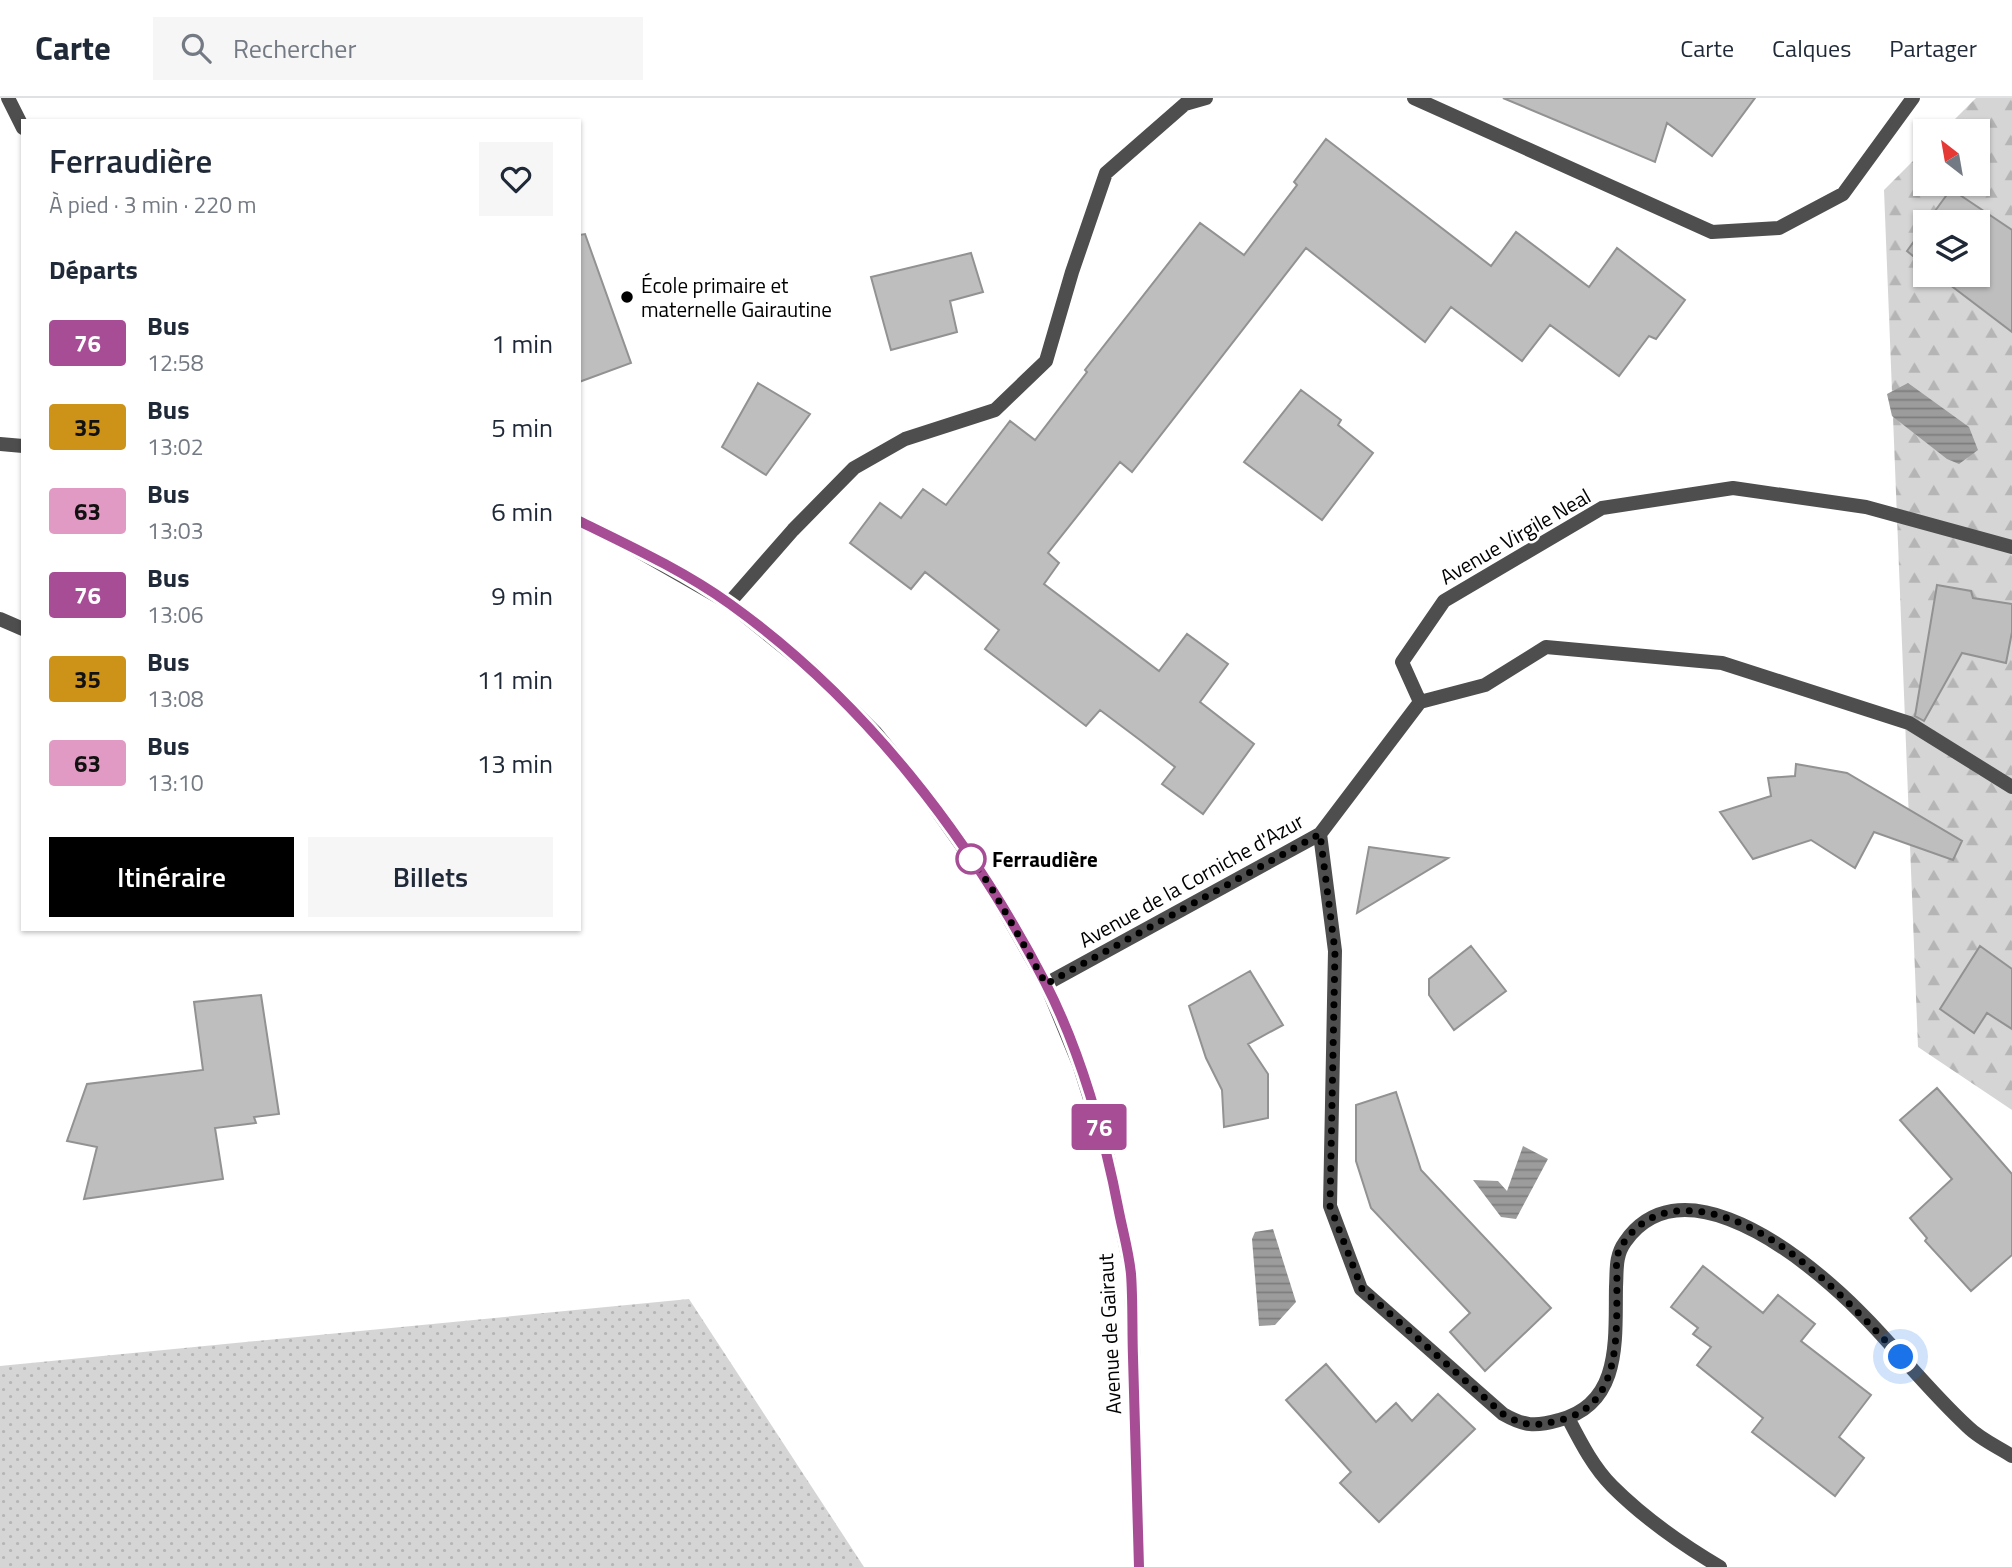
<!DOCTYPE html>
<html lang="fr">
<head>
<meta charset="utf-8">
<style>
	:root { --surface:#fff; --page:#f6f6f7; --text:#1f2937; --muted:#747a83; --line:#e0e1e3; --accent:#000 }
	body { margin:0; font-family:"Titillium Web",sans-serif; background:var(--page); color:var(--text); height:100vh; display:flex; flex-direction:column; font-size:26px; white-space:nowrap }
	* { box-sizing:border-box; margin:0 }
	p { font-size:23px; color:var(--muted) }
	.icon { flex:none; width:38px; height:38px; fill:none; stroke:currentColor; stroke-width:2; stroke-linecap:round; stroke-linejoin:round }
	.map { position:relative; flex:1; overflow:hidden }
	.drawer { position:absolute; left:21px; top:21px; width:560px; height:812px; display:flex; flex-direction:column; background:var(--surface); border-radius:0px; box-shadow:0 2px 5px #0004 }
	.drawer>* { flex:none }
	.badge { padding:0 14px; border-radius:5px; font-size:24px; line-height:46px }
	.needle { width:46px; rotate:329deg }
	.controls { position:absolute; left:1913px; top:21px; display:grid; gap:14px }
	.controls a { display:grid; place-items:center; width:77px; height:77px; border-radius:0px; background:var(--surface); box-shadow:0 2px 5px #0004; font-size:35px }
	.you { position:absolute; width:35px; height:35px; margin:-18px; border:5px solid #fff; border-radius:50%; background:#1a73e8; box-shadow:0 0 0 10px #1a73e833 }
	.map>.badge { position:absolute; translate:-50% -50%; box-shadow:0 0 0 4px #fff }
	h2 { padding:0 28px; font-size:26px; line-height:63px }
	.round { display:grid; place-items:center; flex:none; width:74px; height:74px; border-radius:0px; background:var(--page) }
	.summary { display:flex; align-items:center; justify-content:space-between; height:119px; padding:0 28px }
	h1 { font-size:33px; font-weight:600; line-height:52px }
	.primary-button { display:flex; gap:14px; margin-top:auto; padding:14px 28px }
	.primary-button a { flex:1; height:80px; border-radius:0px; background:var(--accent); color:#fff; font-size:28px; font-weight:600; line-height:80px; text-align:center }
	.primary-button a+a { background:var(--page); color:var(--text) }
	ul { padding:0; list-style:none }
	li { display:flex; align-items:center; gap:21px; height:84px; padding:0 28px }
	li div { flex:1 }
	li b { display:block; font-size:26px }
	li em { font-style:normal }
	li .badge { min-width:77px; font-weight:700; text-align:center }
	header { display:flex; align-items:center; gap:42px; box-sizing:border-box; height:98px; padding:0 35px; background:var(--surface); border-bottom:2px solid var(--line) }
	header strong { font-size:33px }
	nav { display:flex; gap:38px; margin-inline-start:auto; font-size:24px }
	.search { width:490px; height:63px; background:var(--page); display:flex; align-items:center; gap:18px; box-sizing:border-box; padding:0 24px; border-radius:0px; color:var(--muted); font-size:26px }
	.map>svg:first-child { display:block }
</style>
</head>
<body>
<header>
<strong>Carte</strong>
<div class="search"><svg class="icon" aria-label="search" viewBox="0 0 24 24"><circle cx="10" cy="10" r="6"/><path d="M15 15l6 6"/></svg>Rechercher</div>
<nav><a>Carte</a><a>Calques</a><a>Partager</a></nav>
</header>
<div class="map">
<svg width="2012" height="1469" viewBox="0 0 2012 1469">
	<defs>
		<pattern id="grass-dots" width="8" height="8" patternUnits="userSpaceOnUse" patternTransform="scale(1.75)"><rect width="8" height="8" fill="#d5d5d5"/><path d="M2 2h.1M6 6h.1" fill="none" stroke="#b5b5b5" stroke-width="1.8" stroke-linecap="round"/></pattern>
		<pattern id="forest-firs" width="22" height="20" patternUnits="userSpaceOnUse" patternTransform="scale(1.75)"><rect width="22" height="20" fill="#d5d5d5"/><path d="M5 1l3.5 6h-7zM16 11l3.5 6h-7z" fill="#b5b5b5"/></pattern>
		<pattern id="water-rules" width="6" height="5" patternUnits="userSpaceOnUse" patternTransform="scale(1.75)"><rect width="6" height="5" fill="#9c9c9c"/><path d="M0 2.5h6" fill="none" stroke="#7d7d7d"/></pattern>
	</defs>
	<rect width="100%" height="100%" fill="#fff"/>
	<path fill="url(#grass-dots)" d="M689,1201L864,1469H0V1268Z"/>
	<path fill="url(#forest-firs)" fill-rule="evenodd" d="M1976,0H2012V1012L1918,949L1884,92L1925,51V86H1978V33H1943ZM1925,124H1978V177H1925Z"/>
	<path fill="url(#water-rules)" d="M1908,285L1969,329L1978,352L1959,366L1947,361L1892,318L1887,296Z
		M1523,1048L1548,1061L1516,1121L1501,1119L1473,1082L1498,1083L1507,1093Z
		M1273,1131L1296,1204L1275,1227L1259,1228L1252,1141L1255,1134Z"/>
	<path fill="#bebebe" stroke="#929292" stroke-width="2" d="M1503,0H1755L1712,58L1667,25L1655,64Z
		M1326,41L1491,168L1516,134L1589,189L1617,150L1685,202L1656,241L1649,238L1619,278L1550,227L1522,263L1451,209L1425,244L1306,150L1132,374L1120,364L1048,455L1059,465L1044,486L1159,573L1187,536L1228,566L1200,604L1254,646L1203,716L1162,686L1175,669L1140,642L1100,612L1086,628L985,551L999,532L925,474L911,491L850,445L880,405L901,420L923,391L946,407L1010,323L1035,342L1087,274L1085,272L1200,125L1244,157L1297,87L1294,84Z
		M1951,91L2012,132V234L1937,177H1978V124H1927Z
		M1925,128V168L1907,153Z
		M585,136L631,265L579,284V137Z
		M971,155L983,194L950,203L957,234L891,252L871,179Z
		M758,285L810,316L766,377L722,349Z
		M1301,292L1341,322L1338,327L1373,355L1322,422L1244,364Z
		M1937,487L1971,493L1973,500L2012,506V534L2006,565L1962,555L1924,623L1915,618Z
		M1796,666L1847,675L1962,743L1953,762L1874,734L1855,770L1811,742L1753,761L1720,714L1771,698L1768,680L1795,678Z
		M1369,749L1448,760L1357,815Z
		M1471,848L1506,893L1454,932L1429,897V881Z
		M1980,848L2012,871V931L1987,915L1974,935L1940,911Z
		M1250,873L1283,927L1248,946L1268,976V1020L1224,1029L1222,992L1206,960L1189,908Z
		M261,897L279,1016L254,1019L256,1025L215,1030L223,1081L84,1101L97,1049L67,1043L87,986L203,972L194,904Z
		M1937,990L2012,1076V1157L1971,1193L1925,1143L1927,1140L1910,1120L1952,1081L1900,1022Z
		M1396,994L1421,1072L1551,1210L1485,1273L1450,1234L1470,1215L1371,1110L1356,1063V1007Z
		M1703,1168L1763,1215L1778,1197L1815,1226L1801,1243L1871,1297L1839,1339L1864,1360L1835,1398L1752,1334L1763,1320L1697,1267L1711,1249L1693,1236L1698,1230L1671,1209Z
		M1326,1266L1376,1324L1396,1305L1412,1323L1438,1296L1475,1331L1379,1424L1340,1385L1351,1374L1286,1302Z"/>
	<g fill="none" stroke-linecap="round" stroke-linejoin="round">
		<path stroke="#4e4e4e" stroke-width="14" d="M0,521L23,531"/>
		<path stroke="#4e4e4e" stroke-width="14" d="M8,0L23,30
			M1414,0L1712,134L1779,130L1843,96L1913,0
			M729,505L793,432L854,370L905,341L995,312L1046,263L1072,174L1106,75L1185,6L1206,0
			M1420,604L1402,564L1444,503L1602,410L1733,390L1866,409L2012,449
			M1320,736L1335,853L1330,1108L1361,1191L1503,1316C1524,1328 1535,1329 1559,1322C1622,1306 1615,1241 1616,1189C1617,1172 1615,1158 1625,1144C1677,1069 1782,1144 1831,1187C1881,1230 1920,1285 1968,1329C1980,1341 1998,1349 2012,1358
			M1046,886L1320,736L1420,604L1485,587L1546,549L1722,565L1909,625L2012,689
			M1568,1320C1580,1343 1593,1369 1612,1388C1644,1420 1681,1446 1720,1469"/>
		<path stroke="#4e4e4e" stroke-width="14" d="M0,346L23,348
			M579,423L624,445L729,505L812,572L875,634L923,693L991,789L1046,886L1079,966L1107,1055L1131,1174L1139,1469"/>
	</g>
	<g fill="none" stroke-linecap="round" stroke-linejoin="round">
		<g stroke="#fff" stroke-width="16">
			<path id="line" d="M579,423C630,448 684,473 730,506C864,602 969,738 1045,884C1080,952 1105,1039 1119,1114C1123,1134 1129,1155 1131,1176C1133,1203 1132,1231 1133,1259C1135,1329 1137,1399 1139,1469"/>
		</g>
		<use href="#line" stroke="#a74d96" stroke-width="10"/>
		<path stroke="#000" stroke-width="7" stroke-dasharray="0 12.6" d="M971,761L991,789L1046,886L1320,736L1335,853L1330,1108L1362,1191L1503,1316C1527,1330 1538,1328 1564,1321C1623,1305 1616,1232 1617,1184C1617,1175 1615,1161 1619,1153C1630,1130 1652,1115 1677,1113C1762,1106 1847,1203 1901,1259"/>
	</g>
	<circle fill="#000" stroke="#fff" stroke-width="2.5" cx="627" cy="199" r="7"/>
	<circle fill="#fff" stroke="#a74d96" stroke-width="3.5" cx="971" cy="761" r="14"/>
	<g text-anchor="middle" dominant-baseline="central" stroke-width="5" stroke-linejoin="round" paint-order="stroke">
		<g font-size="21" fill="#000" stroke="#fff" text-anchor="start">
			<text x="641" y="187">École primaire et<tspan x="641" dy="24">maternelle Gairautine</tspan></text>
		</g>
		<g font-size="21" fill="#000" stroke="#fff">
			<text transform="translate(1515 438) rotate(-30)">Avenue Virgile Neal</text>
			<text transform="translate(1191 782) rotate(-29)">Avenue de la Corniche d'Azur</text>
			<text transform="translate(1109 1236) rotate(-93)">Avenue de Gairaut</text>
		</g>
		<g font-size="21" font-weight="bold" fill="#000" stroke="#fff" text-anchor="start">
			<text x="992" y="761">Ferraudière</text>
		</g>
	</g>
</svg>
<div class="controls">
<a><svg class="needle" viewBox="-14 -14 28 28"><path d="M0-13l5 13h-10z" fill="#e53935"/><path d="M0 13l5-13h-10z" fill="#747a83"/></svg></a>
<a><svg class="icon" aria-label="layers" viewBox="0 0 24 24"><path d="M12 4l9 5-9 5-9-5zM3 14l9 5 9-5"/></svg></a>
</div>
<div class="you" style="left:1901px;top:1259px"></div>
<b class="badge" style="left:1099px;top:1029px;background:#a74d96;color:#fff">76</b>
<section class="drawer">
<div class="summary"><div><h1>Ferraudière</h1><p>À pied · 3 min · 220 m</p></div><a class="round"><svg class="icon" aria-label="heart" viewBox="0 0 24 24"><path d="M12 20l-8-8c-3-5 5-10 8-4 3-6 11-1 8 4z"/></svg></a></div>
<h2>Départs</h2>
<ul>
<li><span class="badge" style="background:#a74d96;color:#fff">76</span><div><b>Bus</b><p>12:58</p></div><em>1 min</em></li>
<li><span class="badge" style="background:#cd9218;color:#111">35</span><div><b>Bus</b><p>13:02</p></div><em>5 min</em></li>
<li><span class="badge" style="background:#e19ac3;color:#111">63</span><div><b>Bus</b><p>13:03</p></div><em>6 min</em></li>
<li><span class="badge" style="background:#a74d96;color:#fff">76</span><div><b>Bus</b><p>13:06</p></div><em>9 min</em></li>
<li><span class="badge" style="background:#cd9218;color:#111">35</span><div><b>Bus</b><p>13:08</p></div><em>11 min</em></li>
<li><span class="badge" style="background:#e19ac3;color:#111">63</span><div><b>Bus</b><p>13:10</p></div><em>13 min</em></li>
</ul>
<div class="primary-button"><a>Itinéraire</a><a>Billets</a></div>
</section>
</div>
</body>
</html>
